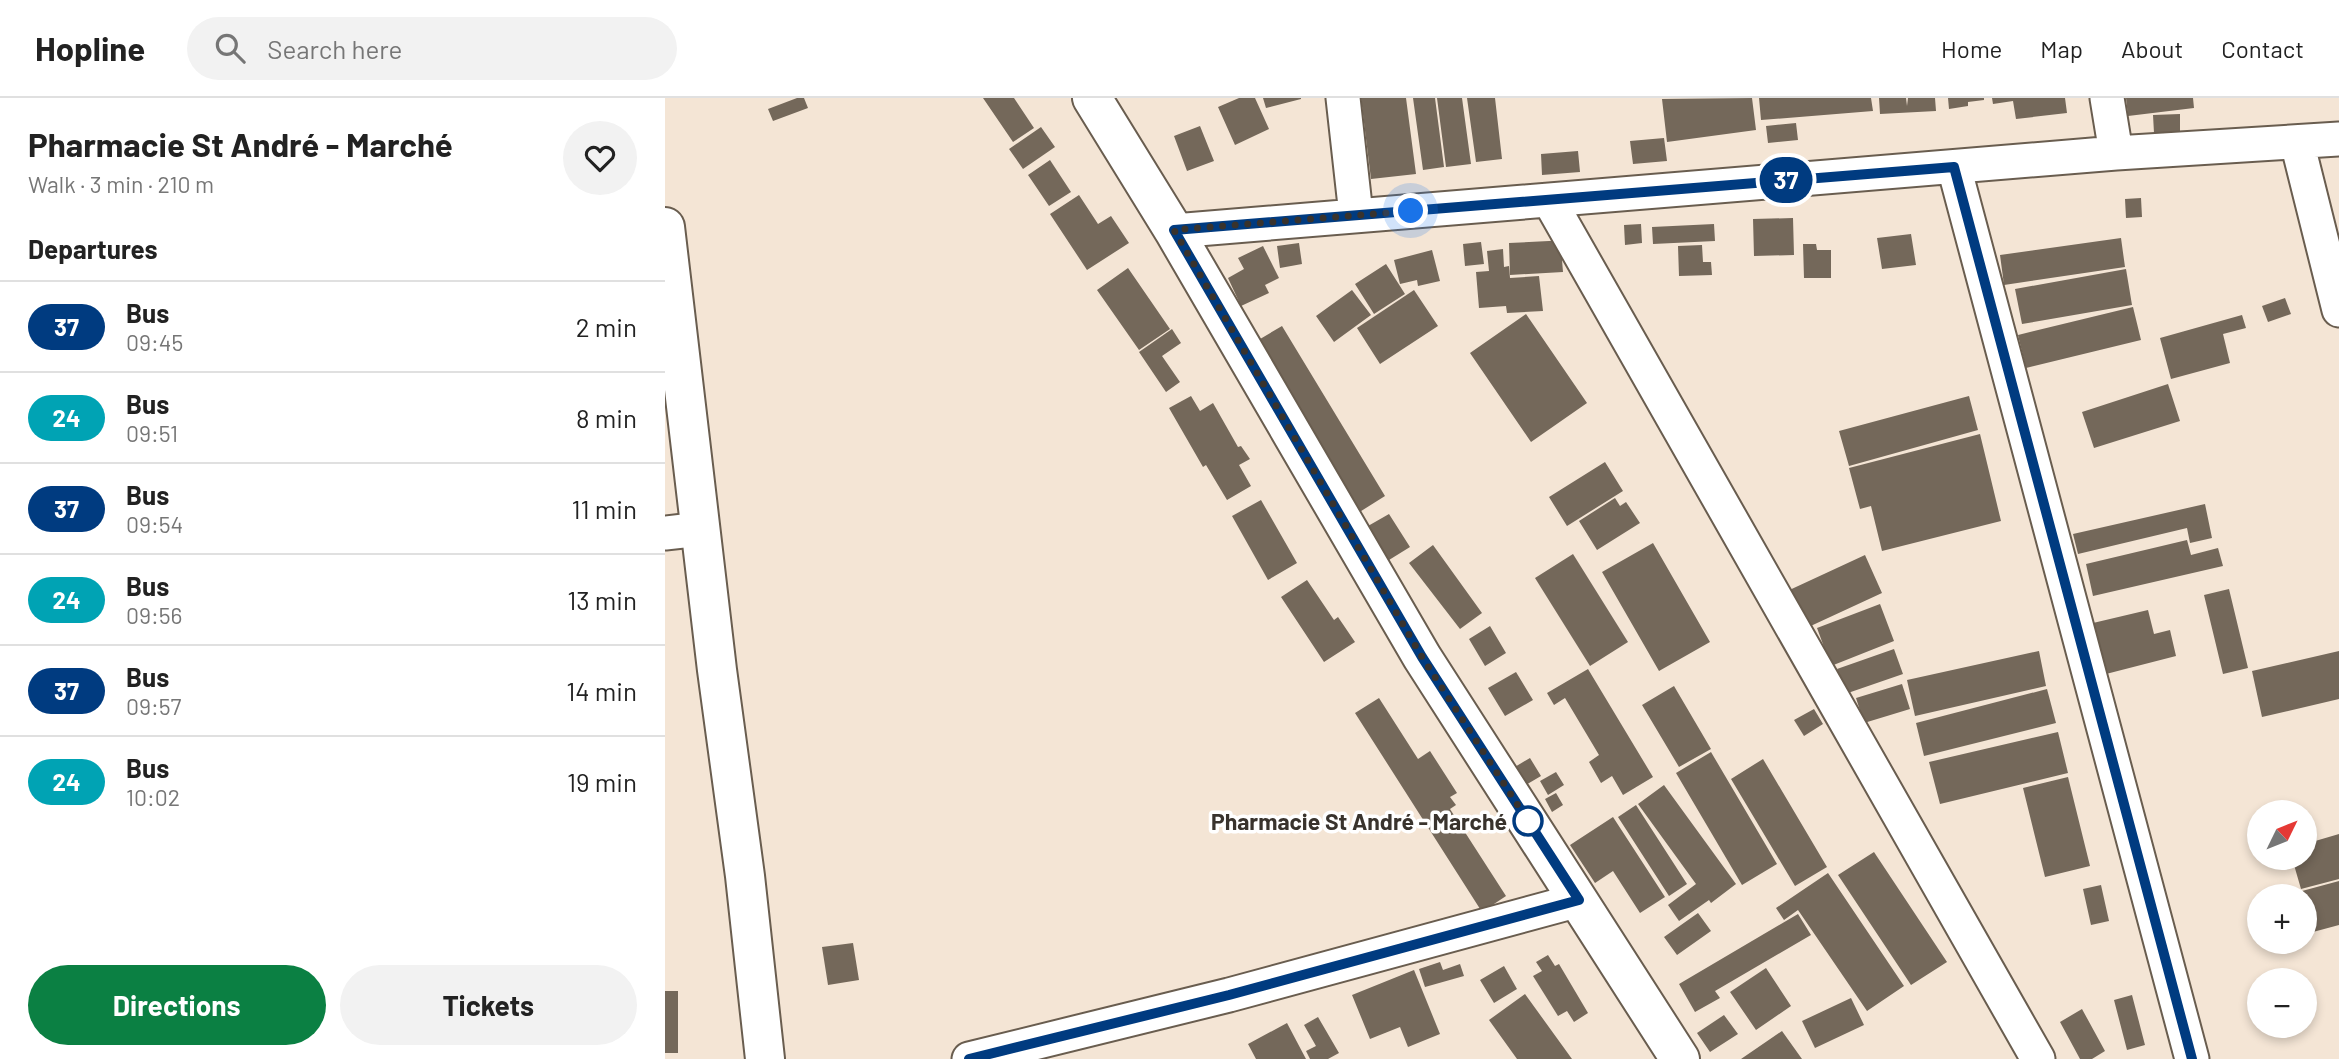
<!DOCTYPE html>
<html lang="en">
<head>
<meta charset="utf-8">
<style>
	:root { --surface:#fff; --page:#f2f2f2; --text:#222; --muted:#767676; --line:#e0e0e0; --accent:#0b8043 }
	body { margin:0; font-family:Barlow,sans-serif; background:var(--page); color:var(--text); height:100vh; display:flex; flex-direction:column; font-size:26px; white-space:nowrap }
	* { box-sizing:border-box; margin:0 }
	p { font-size:23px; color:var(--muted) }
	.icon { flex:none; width:38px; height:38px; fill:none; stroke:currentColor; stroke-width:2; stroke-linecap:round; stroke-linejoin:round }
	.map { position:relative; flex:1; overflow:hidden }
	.panel { display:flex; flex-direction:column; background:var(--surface); width:665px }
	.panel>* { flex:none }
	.badge { padding:0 14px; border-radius:23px; font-size:24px; line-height:46px }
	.needle { width:46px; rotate:47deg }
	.buttons { position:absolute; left:1582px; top:702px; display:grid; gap:14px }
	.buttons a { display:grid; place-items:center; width:70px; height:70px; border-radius:50%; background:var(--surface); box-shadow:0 4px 10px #0003; font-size:35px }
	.you { position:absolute; width:35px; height:35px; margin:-18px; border:5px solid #fff; border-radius:50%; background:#1a73e8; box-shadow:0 0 0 10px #1a73e833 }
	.map>.badge { position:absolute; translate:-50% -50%; box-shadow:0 0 0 4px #fff }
	h2 { padding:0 28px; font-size:26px; line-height:63px }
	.round { display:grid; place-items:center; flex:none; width:74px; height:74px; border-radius:37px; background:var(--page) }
	.head { display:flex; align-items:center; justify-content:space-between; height:119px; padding:0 28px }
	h1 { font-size:33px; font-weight:700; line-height:52px }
	.cta { display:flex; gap:14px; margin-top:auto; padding:14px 28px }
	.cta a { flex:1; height:80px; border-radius:42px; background:var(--accent); color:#fff; font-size:28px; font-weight:700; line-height:80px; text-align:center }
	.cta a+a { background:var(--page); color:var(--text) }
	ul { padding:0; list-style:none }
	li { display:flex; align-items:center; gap:21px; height:91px; padding:0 28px; border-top:2px solid var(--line) }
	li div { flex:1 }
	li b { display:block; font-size:26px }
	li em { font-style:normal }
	li .badge { min-width:77px; font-weight:700; text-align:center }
	header { display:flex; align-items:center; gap:42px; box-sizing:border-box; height:98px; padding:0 35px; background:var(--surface); border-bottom:2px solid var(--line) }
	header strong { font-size:33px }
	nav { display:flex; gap:38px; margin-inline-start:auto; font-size:24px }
	.search { width:490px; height:63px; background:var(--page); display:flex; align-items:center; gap:18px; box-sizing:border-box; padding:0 24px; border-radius:38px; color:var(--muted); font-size:26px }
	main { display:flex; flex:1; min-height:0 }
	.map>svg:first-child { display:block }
</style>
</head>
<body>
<header>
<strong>Hopline</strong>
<div class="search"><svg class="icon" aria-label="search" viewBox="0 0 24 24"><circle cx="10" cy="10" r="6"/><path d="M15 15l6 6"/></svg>Search here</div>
<nav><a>Home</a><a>Map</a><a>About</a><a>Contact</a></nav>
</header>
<main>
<section class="panel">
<div class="head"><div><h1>Pharmacie St André - Marché</h1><p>Walk · 3 min · 210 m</p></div><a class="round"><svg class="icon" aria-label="heart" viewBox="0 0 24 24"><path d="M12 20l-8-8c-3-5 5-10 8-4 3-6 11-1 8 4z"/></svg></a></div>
<h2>Departures</h2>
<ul>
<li><span class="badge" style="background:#003b80;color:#fff">37</span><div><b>Bus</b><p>09:45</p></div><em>2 min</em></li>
<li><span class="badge" style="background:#00a3b4;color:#fff">24</span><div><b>Bus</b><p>09:51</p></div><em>8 min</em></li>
<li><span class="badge" style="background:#003b80;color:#fff">37</span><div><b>Bus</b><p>09:54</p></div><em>11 min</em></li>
<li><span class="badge" style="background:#00a3b4;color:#fff">24</span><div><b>Bus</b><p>09:56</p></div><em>13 min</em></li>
<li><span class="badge" style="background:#003b80;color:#fff">37</span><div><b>Bus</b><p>09:57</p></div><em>14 min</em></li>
<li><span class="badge" style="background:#00a3b4;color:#fff">24</span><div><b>Bus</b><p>10:02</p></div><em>19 min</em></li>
</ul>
<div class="cta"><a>Directions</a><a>Tickets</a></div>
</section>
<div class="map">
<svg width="1674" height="961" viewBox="0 0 1674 961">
	<rect width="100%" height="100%" fill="#f4e5d5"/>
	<path fill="#74685a" d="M132,0H139L143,10L108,23L103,11Z
		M318,0H349L369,30L348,44Z
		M574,0H590L604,31L570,47L553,9Z
		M598,0H636V1L601,10Z
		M696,0H741L751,76L706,81Z
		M748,0H770L779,69L758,72Z
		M772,0H797L806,66L781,69Z
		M802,0H830L837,61L811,64Z
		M1087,0L1091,32L1002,44L997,1Z
		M1094,0H1206L1208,13L1096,22Z
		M1214,0H1241L1242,8L1243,0H1270L1271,13L1215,16Z
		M1283,0H1319V2L1303,4V8L1284,11Z
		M1327,0H1400L1402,15L1351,21L1348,3L1328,6Z
		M1461,0H1528L1529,10L1463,18Z
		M1515,16V35H1489L1488,17Z
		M1131,25L1133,42L1103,45L1101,28Z
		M535,28L549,63L522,73L509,38Z
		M376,29L390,49L358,71L344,51Z
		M999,40L1002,63L968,66L965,43Z
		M913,53L915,74L877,77L876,56Z
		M385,62L406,94L384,108L363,77Z
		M414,97L433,126L446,118L464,145L422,172L385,116Z
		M1476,100L1477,119L1461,120L1460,101Z
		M1128,120L1129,157L1089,158L1088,121Z
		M976,126L977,145L960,147L959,127Z
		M1049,126L1050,143L988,146L987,129Z
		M1246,136L1251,167L1217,171L1212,140Z
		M1456,140L1460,169L1339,187L1335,157Z
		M904,142L905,161L897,162L898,174L845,177L844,145Z
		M816,144L819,166L800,168L798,146Z
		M634,145L637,166L615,170L612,148Z
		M1138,146H1151L1152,152H1166V180H1139Z
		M1037,147L1038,164H1046L1047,177L1014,178L1013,148Z
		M598,148L614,180L600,187L604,195L576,208L563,180L579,171L573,160Z
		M838,151L839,169L844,168L845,180L874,178L878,213L842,215L841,208L814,210L811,174L824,173L822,153Z
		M767,152L775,183L753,188L752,182L735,186L729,162Z
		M721,166L740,196L709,216L690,186Z
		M463,170L505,231L474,252L432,192Z
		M1461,171L1467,207L1357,226L1350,191Z
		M687,192L706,217L669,244L651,218Z
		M749,192L773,228L715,266L692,230Z
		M1620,200L1626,216L1603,224L1597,208Z
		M1468,209L1476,242L1361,270L1353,237Z
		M861,216L922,305L866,344L805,255Z
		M1577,217L1581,230L1558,236L1565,265L1506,281L1495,240Z
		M617,228L720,398L693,415L590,244Z
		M507,231L516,245L497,258L515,284L501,294L474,254Z
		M1503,286L1515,323L1429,350L1417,314Z
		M526,298L535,313L548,305L573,349L576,348L585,361L574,367L586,388L562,402L541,367L538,369L504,310Z
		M1304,298L1313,332L1184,368L1174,333Z
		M1315,336L1336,423L1217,453L1206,408L1195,411L1184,370Z
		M940,364L958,393L902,428L884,399Z
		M950,400L955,408L961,404L975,425L932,452L914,423Z
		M596,402L632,465L603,482L567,418Z
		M1540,406L1547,440L1525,445L1522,430L1413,456L1408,436Z
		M724,416L745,449L724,462L703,428Z
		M1522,442L1526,457L1553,450L1558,468L1428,498L1421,466Z
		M988,445L1045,544L994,573L937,474Z
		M768,447L817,515L795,531L744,465Z
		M908,456L963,544L925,568L870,480Z
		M1200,457L1217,495L1137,532L1132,520L1139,517L1135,508L1126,513L1118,495Z
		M642,482L669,522L673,519L690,544L659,564L616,499Z
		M1564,491L1583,570L1558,576L1539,497Z
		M1215,506L1229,543L1166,568L1152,530Z
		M1483,512L1489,536L1505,532L1511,558L1441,576L1428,525Z
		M825,528L841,555L820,568L804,541Z
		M1229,551L1238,576L1180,596L1172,571Z
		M1374,553L1381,588L1250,618L1242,582Z
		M1674,553V601L1597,619L1587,573Z
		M923,571L988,679L958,697L947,678L936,685L924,664L934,657L900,600L889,607L882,595Z
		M851,574L868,602L840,618L823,590Z
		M1237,586L1245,611L1199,625L1191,600Z
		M1009,588L1046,651L1014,669L977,607Z
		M1382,591L1391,625L1259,658L1251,625Z
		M714,600L753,661L765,653L792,695L785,699L791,707L785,711L841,798L817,814L690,615Z
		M1149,611L1158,626L1139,638L1129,622Z
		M1393,634L1403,675L1275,706L1264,664Z
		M1046,654L1112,766L1077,787L1011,675Z
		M865,660L876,678L859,688L848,670Z
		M1098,661L1162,769L1130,788L1066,681Z
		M891,674L899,687L883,697L875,683Z
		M1403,679L1425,768L1380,779L1358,690Z
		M999,687L1071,786L1046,805L1044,802L1014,823L1003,807L1031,786L973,706Z
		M891,695L898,707L887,714L880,701Z
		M971,707L1022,786L1004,798L953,719Z
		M948,719L1000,799L975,815L948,773L930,785L905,747Z
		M1674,736V781L1636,791L1627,760H1640V746Z
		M1209,754L1282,864L1246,887L1173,777Z
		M1163,775L1239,888L1202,913L1133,812L1119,822L1111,810Z
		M1674,783V827L1648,834L1637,793Z
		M1436,787L1444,823L1426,827L1418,791Z
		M1033,815L1046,833L1012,857L999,839Z
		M1133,816L1146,837L1050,893L1055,900L1030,914L1014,886Z
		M188,845L194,882L163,887L157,849Z
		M883,857L890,868L894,866L923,915L909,924L902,913L893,918L868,878L877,873L871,864Z
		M775,864L778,872L795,866L799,878L760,889L754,871Z
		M839,868L852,891L829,905L815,882Z
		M1101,870L1126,908L1091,932L1065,894Z
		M749,872L775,936L743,949L735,929L705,941L687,897Z
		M0,893H13V955H0Z
		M860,896L907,961H852L824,922Z
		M1467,897L1480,947L1462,952L1449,902Z
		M1186,900L1199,927L1150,950L1137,923Z
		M1417,911L1440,953L1427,961H1415L1395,924Z
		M1059,917L1073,936L1045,954L1032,935Z
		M653,919L674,955L663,961H645L641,953L651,948L639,927Z
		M622,925L641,961H591L583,946Z
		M1117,933L1137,961H1076Z"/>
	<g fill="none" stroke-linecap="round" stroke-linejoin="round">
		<g stroke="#695d4f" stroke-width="37">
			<path id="minor" d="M678,0L691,117
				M1442,0L1451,55
				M1632,44L1674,212
				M1289,69L1527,961
				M884,102L1373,961
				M509,133L1451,55L1674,41
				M0,435L36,431
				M304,961L564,897L914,802"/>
		</g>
		<g stroke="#695d4f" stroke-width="42">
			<path id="tertiary" d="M427,0L509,133L757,559L1015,961
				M0,129L52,572L80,778L100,961"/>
		</g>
		<use href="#minor" stroke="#fff" stroke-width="33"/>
		<use href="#tertiary" stroke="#fff" stroke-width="38"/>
	</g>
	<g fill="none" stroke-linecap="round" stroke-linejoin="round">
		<g stroke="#fff" stroke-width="16">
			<path id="line" d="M304,961L564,897L914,802L757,559L509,132L1289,69L1527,961"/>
		</g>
		<use href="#line" stroke="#003b80" stroke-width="10"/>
		<path stroke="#39332d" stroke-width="7" stroke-dasharray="0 12.6" d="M746,113L509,132L757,559L863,723"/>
	</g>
	<circle fill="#fff" stroke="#003b80" stroke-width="3.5" cx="863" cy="723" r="14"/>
	<g text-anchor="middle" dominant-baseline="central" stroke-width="7" stroke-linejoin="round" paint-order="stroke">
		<g font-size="23" font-weight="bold" fill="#39332d" stroke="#fff" text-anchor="end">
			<text x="842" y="723">Pharmacie St André - Marché</text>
		</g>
	</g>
</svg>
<div class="buttons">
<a><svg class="needle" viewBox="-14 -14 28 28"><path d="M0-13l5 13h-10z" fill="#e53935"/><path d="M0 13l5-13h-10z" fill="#767676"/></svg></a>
<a>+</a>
<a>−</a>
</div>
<div class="you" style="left:746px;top:113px"></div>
<b class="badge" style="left:1121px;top:82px;background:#003b80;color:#fff">37</b>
</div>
</main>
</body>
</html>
